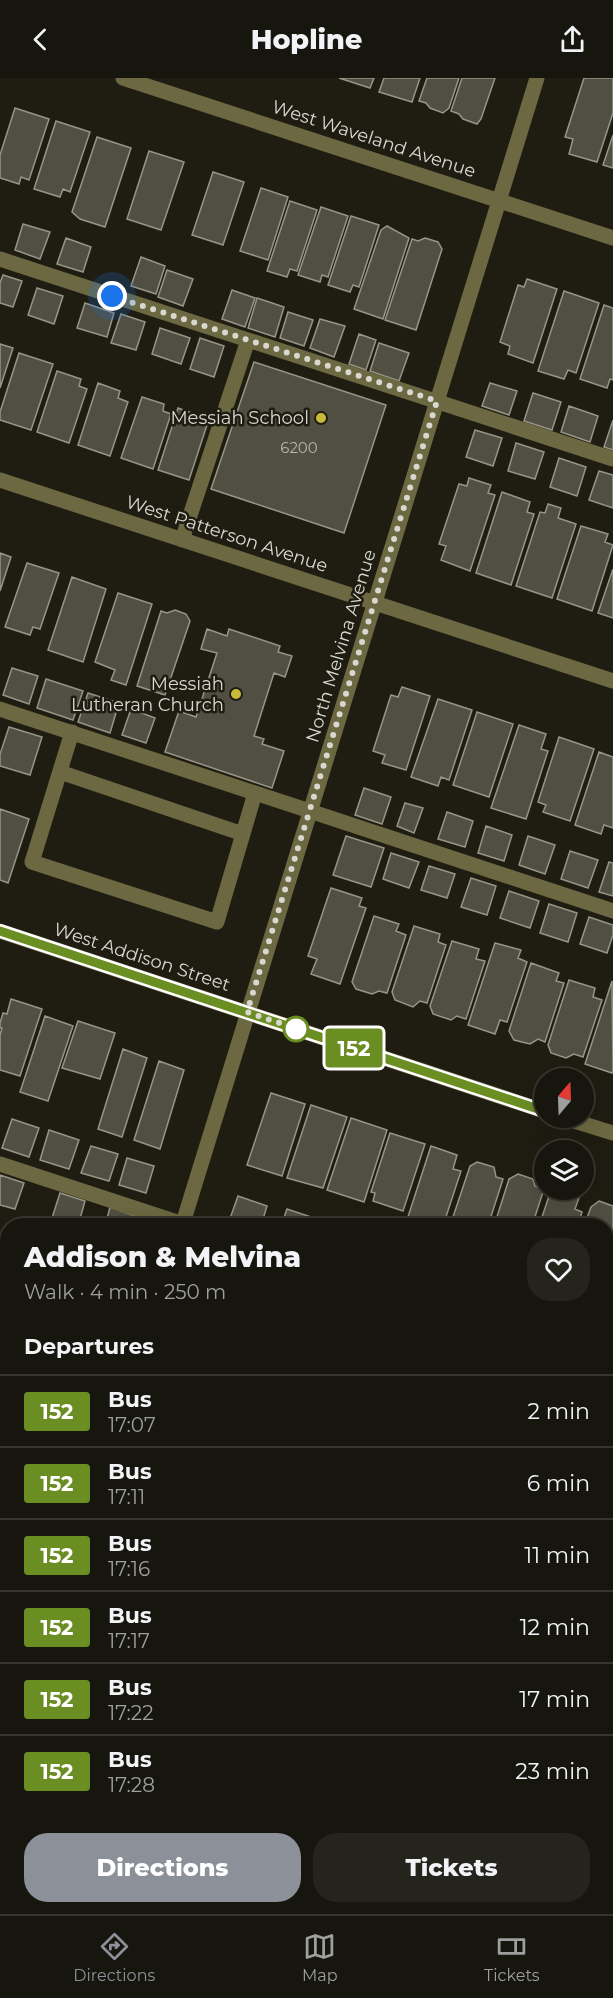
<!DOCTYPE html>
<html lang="en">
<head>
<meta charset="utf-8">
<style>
	:root { --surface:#17160e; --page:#24231c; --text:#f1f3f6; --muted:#9e9f9e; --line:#36352e; --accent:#8c9099 }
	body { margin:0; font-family:Montserrat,sans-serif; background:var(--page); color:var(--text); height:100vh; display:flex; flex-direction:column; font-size:22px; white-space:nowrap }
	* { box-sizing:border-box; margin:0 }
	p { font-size:20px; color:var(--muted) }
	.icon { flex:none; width:33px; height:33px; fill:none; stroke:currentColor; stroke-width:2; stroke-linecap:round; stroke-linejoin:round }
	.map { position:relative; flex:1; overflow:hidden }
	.details { position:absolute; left:0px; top:1140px; width:614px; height:696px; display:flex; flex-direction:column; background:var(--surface); border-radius:24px 24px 0 0; box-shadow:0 6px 24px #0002,0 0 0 2px var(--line) }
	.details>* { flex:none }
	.badge { padding:0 12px; border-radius:4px; font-size:21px; line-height:39px }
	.needle { width:39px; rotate:19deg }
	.buttons { position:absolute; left:534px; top:990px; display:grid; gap:12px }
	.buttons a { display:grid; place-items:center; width:60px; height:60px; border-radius:50%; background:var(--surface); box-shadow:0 6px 24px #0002,0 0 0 2px var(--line); font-size:30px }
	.you { position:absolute; width:30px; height:30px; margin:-15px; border:4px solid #fff; border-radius:50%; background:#1a73e8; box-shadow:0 0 0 9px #1a73e833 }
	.map>.badge { position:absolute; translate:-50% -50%; box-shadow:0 0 0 3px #fff }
	h2 { padding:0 24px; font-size:22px; line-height:54px }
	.round { display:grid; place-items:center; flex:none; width:63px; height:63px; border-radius:24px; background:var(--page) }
	.summary { display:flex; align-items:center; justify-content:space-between; height:102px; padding:0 24px }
	h1 { font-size:28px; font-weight:800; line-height:45px }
	.cta { display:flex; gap:12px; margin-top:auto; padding:12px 24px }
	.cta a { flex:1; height:69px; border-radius:24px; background:var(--accent); color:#fff; font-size:24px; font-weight:800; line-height:69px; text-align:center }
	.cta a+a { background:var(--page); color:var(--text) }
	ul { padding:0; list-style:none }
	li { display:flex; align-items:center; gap:18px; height:72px; padding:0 24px; border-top:2px solid var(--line) }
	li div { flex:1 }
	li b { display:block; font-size:22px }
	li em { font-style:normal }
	li .badge { min-width:66px; font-weight:700; text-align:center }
	header { display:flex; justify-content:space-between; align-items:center; height:78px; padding:0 24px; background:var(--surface); font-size:27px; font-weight:800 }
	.tabs { display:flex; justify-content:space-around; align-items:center; height:84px; border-top:2px solid var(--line); background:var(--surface); font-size:16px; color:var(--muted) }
	.tabs a { display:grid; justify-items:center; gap:3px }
	.tabs .active { color:var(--accent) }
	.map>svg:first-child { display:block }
</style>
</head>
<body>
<header><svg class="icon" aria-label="back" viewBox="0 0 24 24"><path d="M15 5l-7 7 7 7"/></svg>Hopline<svg class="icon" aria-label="share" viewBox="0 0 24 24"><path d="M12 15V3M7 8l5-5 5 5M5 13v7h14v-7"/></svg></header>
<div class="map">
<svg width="613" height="1836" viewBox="0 0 613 1836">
	<rect width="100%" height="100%" fill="#1f1d12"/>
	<path fill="#504f42" stroke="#969586" stroke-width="1.5" d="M339,0H374L370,10Z
		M384,0H420L412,24L379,14Z
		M427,0H459L449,30L443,35L430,30L426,25L419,23Z
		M462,0H495L481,41L477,46L463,41L459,36L451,33Z
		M584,0H613V35L597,84L569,76L573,61L565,59Z
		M15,30L49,41L29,102L21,99L19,106L0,100V77Z
		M56,43L90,54L70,114L63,111L60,119L34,111Z
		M613,57V90L603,87Z
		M97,59L131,70L105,149L80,141L72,134Z
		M149,73L184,84L161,152L127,141Z
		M213,94L244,104L223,167L192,157Z
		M261,110L288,119L268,182L240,173Z
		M290,123L317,132L297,193L290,191L287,199L267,193Z
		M321,129L348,138L328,199L322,197L320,204L298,197Z
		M351,138L379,147L359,209L353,207L350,214L328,207Z
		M23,146L50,154L40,181L15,172Z
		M387,148L409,160L383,241L354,231L381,152Z
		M66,160L91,169L83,194L57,186Z
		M425,160L438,164L442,171L416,252L385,242L412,161L418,163Z
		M141,179L165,188L156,216L131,208Z
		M167,192L193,201L183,228L158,219Z
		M3,197L22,203L13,229L0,225V205Z
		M527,201L557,211L533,285L508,276L510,268L500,264L518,207L524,209Z
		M37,210L63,218L54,246L28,237Z
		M232,212L255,220L245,249L222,241Z
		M564,213L599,225L576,295L568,292L564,301L538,293Z
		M257,220L284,229L275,259L248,250Z
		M85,225L114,235L107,259L77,250Z
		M604,227L613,230V302L610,301L607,310L580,301Z
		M288,234L313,242L304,268L280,260Z
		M121,236L145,244L136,272L111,265Z
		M320,241L345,248L334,279L310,270Z
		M160,250L190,260L181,286L152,276Z
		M359,256L376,262L366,292L349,286Z
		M200,260L224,268L214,299L190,291Z
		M379,265L409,275L399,303L370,293Z
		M0,266L13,270L0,310Z
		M19,275L53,286L31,352L0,342V334Z
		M254,284L386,327L344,455L211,411Z
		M57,293L81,301L79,308L87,311L69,365L37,354Z
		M98,305L120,313L118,320L128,324L110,378L78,367Z
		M490,305L517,313L509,337L482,328Z
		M533,315L561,324L552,352L524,343Z
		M142,319L164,326L163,333L171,336L153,391L121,380Z
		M569,328L598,338L590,364L561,354Z
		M178,330L200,338L197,344L207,347L189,402L158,392Z
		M613,342V372L604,369Z
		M475,352L502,360L493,388L466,379Z
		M516,365L544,374L535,401L508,393Z
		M559,380L586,389L577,418L550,409Z
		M599,393L613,397V430L589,422Z
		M469,400L491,407L488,415L495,417L470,493L441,482L446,468L439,466L459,406L467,408Z
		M502,414L530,424L527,434L534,436L511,507L476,495Z
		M548,426L561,430L558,440L576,446L552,520L516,508L540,434L545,435Z
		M581,448L608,456L605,464L613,467L592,533L557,521Z
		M0,475L11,479L0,513Z
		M27,485L59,495L40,551L33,549L30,557L5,549Z
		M613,491V540L598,535Z
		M72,499L106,511L83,584L48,572Z
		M118,515L152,526L126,607L111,602L115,592L95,584Z
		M175,532L186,536L190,543L165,617L137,608L161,533L167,535Z
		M207,551L227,558L229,551L280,568L278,574L292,578L285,599L274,595L254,658L264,661L262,666L284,673L272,710L165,674L179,633L196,639L217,575L201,571Z
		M12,590L38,598L29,626L3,617Z
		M46,601L83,613L73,642L37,630Z
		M402,609L430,618L406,692L382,685L385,677L373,673L391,617L398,619Z
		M88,615L119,625L110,655L78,644Z
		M438,621L472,632L449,702L441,699L438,708L411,699Z
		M131,631L155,640L146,665L122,657Z
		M477,634L513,646L489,719L453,707Z
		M519,647L546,656L541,671L548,673L526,741L491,730Z
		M9,649L42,659L30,697L0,688V676Z
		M559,659L594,671L570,743L543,734L546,727L538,724Z
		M599,674L613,679V750L604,747L601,756L575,747Z
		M364,710L391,719L382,746L355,737Z
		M405,725L423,730L414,755L397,748Z
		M0,731L29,741L8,805L0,802Z
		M447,734L473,743L465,769L438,761Z
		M486,748L512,757L504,783L478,775Z
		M346,758L384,770L371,809L333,797Z
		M528,758L555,767L545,796L519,787Z
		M570,773L598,782L588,810L561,801Z
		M391,775L419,784L409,810L383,801Z
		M609,784L613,785V818L599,814Z
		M429,788L455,796L447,820L421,812Z
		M471,800L496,808L487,837L461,829Z
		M331,810L362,820L359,828L366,830L340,906L311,896L317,881L308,878Z
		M509,813L539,823L530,850L500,840Z
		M549,826L577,835L568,864L540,855Z
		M374,838L399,846L396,853L406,857L387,915L379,913L372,916L356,911L352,904Z
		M589,839L613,847V857L607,875L580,866Z
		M414,848L440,856L438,864L446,867L427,925L420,923L413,929L395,922L392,914Z
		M452,863L479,871L476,881L485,883L466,941L457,938L451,942L433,936L430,928Z
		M495,865L521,872L518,880L527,884L507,944L500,942L495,956L468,947Z
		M531,885L559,895L556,903L564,905L545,964L538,961L530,966L514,962L509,953Z
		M569,902L595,910L593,919L602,922L583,979L574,976L566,980L551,975L548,967Z
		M612,903L613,993L612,995L585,986Z
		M11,921L42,931L20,998L0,992V957L2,950H0V945L3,935L7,936Z
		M45,938L73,948L48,1023L20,1014Z
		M78,943L115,955L100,1001L62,990Z
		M123,971L147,980L122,1059L98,1051Z
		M159,983L184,992L160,1071L134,1062Z
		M271,1015L305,1026L282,1098L247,1087Z
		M311,1027L347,1039L323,1110L287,1100Z
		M351,1040L387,1052L364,1124L327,1112Z
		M12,1041L39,1050L29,1079L2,1070Z
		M49,1052L79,1062L69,1091L40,1082Z
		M390,1055L425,1066L403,1133L373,1123L375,1115L371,1114Z
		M91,1068L118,1076L109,1103L81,1095Z
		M431,1068L457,1077L453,1091L461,1093L443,1148H405Z
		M127,1080L154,1088L146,1115L119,1107Z
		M477,1084L494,1089L496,1099L503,1101L488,1148H450L470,1088Z
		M518,1096L533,1101L535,1108L544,1111L532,1148H494L509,1101Z
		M0,1097L24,1105L15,1131L0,1127Z
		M551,1112H563L580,1117L575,1131L582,1134L578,1148H539Z
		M60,1115L85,1123L78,1148H65L51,1143Z
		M238,1118L267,1128L261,1148L228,1146Z
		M599,1123L613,1128V1178L606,1199V1148H584L591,1129Z
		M110,1129L138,1139L135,1148H105Z
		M287,1131L314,1140L312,1148H281Z
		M606,1229L613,1232V1270L606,1268Z
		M610,1370L613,1371V1442L606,1440V1378Z
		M0,1378L8,1381V1435L1,1456Z
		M0,1498L8,1501V1530L0,1528Z
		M0,1553L8,1555L0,1581Z
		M606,1578L610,1579L613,1587V1612L606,1634Z
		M606,1693L613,1695V1713L609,1724L606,1723Z
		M606,1822L613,1825V1836H594L597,1828H606Z
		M418,1828H457L455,1836H433L417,1831Z
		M464,1828H502L500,1836H461Z
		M507,1828H547L545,1836H505Z
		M552,1828H591L589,1836H549Z"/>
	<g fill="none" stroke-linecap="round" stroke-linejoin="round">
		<path stroke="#6c6841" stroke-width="15" d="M123,0L613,160
			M0,181L613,381
			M0,402L613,603
			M182,462L248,262
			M0,631L613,833
			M72,654L32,784L217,844L255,715
			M60,694L243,756
			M0,853L544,1033
			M565,1040L613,1055
			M0,1086L189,1148
			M182,1148L537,0
			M606,1284L613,1286
			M0,1309L8,1311
			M606,1508L613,1510
			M0,1534L8,1537
			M0,1732L8,1708
			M606,1733L613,1736
			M0,1758L8,1760
			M216,1828L239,1836"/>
	</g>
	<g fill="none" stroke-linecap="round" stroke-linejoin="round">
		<g stroke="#fff" stroke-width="14">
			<path id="line" d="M0,853L544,1033"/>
		</g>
		<use href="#line" stroke="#6b8e23" stroke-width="9"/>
		<path stroke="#d8d8d0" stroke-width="6" stroke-dasharray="0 10.8" d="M112,218L437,323L247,934L303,953L296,951"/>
	</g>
	<g fill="#c9ba3a" stroke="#1f1d12" stroke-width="2">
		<circle cx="321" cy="340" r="6"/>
		<circle cx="236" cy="616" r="6"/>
	</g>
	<circle fill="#fff" stroke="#6b8e23" stroke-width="3" cx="296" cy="951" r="12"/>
	<g text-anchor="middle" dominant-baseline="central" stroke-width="5" stroke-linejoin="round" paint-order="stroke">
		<g font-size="15" fill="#b6b6ac">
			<text x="299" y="369">6200</text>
		</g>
		<g font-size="18" fill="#d8d8d0" stroke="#1f1d12">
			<text transform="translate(374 61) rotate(18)">West Waveland Avenue</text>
			<text transform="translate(227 456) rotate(18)">West Patterson Avenue</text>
			<text transform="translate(341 568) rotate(-73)">North Melvina Avenue</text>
			<text transform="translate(142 879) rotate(18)">West Addison Street</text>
		</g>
		<g font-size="18" fill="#d8d8d0" stroke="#1f1d12" text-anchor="end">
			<text x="309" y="340">Messiah School</text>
			<text x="224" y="606">Messiah<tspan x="224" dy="21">Lutheran Church</tspan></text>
		</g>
	</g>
</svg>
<div class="buttons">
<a><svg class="needle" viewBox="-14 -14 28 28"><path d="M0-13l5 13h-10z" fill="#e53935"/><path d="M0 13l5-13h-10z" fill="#9e9f9e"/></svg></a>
<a><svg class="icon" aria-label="layers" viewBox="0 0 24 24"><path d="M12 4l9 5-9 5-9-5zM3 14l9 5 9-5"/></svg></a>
</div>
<div class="you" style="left:112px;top:218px"></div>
<b class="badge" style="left:354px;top:970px;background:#6b8e23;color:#fff">152</b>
<section class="details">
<div class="summary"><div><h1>Addison &amp; Melvina</h1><p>Walk · 4 min · 250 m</p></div><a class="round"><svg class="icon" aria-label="heart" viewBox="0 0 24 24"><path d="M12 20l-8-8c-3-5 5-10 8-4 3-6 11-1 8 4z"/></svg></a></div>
<h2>Departures</h2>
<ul>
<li><span class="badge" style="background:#6b8e23;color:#fff">152</span><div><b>Bus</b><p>17:07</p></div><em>2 min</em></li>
<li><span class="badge" style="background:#6b8e23;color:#fff">152</span><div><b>Bus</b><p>17:11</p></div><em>6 min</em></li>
<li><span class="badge" style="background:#6b8e23;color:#fff">152</span><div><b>Bus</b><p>17:16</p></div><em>11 min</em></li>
<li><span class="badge" style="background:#6b8e23;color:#fff">152</span><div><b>Bus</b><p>17:17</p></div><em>12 min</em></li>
<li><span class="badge" style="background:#6b8e23;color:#fff">152</span><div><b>Bus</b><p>17:22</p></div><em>17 min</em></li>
<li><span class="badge" style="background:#6b8e23;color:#fff">152</span><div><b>Bus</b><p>17:28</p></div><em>23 min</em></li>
</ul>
<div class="cta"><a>Directions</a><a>Tickets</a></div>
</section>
</div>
<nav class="tabs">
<a class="active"><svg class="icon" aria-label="directions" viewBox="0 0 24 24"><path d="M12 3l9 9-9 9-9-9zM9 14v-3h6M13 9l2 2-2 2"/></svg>Directions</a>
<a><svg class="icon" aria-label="map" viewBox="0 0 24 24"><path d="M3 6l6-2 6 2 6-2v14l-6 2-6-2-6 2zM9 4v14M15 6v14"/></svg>Map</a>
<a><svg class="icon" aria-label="tickets" viewBox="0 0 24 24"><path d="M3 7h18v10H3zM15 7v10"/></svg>Tickets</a>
</nav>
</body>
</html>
